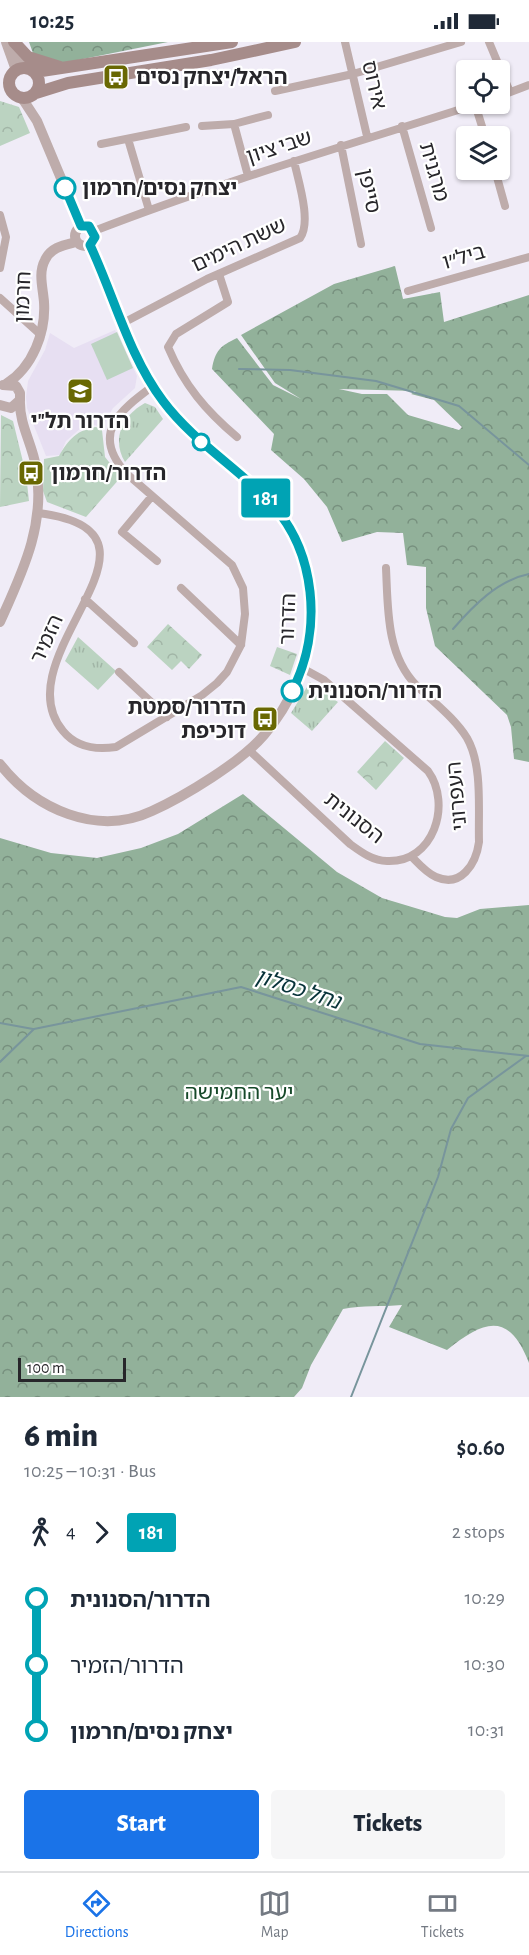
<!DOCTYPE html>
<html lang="en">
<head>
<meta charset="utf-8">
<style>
	:root { --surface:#fff; --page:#f6f6f7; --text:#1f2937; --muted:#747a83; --line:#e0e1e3; --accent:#1a73e8 }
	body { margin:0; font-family:"Alegreya Sans","Noto Sans Hebrew",sans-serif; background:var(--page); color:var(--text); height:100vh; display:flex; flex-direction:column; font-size:22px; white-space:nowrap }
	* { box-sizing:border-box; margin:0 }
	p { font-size:20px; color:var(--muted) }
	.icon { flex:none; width:33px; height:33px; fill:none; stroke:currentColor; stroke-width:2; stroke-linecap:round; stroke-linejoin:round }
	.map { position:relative; height:1355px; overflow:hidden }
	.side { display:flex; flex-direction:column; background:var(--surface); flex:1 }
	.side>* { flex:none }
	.badge { padding:0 12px; border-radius:4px; font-size:21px; line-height:39px }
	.fabs { position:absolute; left:456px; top:18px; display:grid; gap:12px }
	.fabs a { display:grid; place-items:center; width:54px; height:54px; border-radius:6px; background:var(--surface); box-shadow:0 2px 4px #0004; font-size:30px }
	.scale { position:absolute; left:18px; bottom:15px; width:108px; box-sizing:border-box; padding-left:6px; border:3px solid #27262a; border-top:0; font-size:16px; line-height:21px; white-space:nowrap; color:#27262a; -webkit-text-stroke:4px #fff; paint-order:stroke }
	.map>.badge { position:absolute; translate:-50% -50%; box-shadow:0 0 0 3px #fff }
	.legs { display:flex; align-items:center; gap:9px; height:66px; padding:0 24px; font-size:20px }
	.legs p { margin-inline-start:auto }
	.head { display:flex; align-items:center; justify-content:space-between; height:102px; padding:0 24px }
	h1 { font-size:33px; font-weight:800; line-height:45px }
	.action { display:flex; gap:12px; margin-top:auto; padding:12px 24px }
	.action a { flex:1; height:69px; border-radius:6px; background:var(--accent); color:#fff; font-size:24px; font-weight:800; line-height:69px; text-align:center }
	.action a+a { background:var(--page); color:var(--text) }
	ul { padding:0 24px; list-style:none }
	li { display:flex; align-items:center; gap:21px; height:66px; font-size:22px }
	li i { display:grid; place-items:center; width:9px; height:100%; margin:0 8px; background:currentColor }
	li i::after { content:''; width:15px; height:15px; margin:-8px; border:4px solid; border-radius:50%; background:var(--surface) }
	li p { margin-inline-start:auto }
	li:first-child i { background:linear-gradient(#0000 50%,currentColor 0) }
	li:last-child i { background:linear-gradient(currentColor 50%,#0000 0) }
	.status { display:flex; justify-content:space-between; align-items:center; height:42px; padding:0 30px; background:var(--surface); direction:ltr }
	.status svg { height:16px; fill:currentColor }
	.dock { display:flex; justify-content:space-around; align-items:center; height:84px; border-top:2px solid var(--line); background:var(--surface); font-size:16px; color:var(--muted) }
	.dock a { display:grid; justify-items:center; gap:3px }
	.dock .current { color:var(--accent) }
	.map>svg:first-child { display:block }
</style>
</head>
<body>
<div class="status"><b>10:25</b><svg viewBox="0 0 49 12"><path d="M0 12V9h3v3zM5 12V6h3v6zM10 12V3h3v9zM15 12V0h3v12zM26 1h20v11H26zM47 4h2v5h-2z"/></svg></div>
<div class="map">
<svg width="529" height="1355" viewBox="0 0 529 1355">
	<defs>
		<pattern id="grass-tufts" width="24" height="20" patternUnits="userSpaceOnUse" patternTransform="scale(1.5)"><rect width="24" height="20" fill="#bbd3c1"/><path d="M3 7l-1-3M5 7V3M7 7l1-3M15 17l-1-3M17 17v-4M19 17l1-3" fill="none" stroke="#a1b5a6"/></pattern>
		<pattern id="forest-crowns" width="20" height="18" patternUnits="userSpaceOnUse" patternTransform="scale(1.5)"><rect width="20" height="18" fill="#92b19a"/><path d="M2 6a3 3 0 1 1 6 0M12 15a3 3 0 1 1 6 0" fill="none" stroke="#77907e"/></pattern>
		<pattern id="park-crowns" width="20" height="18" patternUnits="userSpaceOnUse" patternTransform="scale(1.5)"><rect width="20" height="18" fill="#bbd3c1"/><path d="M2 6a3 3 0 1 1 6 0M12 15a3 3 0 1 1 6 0" fill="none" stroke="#a1b5a6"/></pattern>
	</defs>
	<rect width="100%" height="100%" fill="#f0ecf7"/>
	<path fill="#e7dff2" d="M115,288L137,334L135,346L113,366L102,386L95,383L82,385L66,399L60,413L46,414L27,366L26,355L28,339L45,308L50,291L74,306Z"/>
	<path fill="url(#grass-tufts)" d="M145,361L155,365L163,377L125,420C111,397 123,373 145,361Z
		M78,595L116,629L98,648L65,619Z
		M310,640L338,660L312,689L291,671Z"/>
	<path fill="url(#forest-crowns)" fill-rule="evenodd" d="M29,0H168L63,21L34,14Z
		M395,224L403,257L440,250L444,280L529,253V720L514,717L511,685L507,673L435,604L426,566V525L407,523L403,491L377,490L342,500L327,465L304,437L271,408L274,392L212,327C215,309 220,304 237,296L273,343L301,357L275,341L241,293L334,242ZM339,347L416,349L411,352L434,358L462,385L459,388L408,373L387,352H362Z
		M243,752L337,830L382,856L445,875L457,876L480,867L529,863V1321C509,1269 484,1278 447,1308L389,1285L402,1263C382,1265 363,1263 343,1267L311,1323L302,1346L294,1355H0V796L51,811L97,816L141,806L178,792Z"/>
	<path fill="url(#park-crowns)" d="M0,59L19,65L30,91L0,104Z
		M1,373L13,379L26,432L29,459L0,465Z
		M96,385L102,388L105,415L121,435L86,475L47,460L43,449L44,417L59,414C68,398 78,387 96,385Z
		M168,582L202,613L189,627L181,619L172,628L147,605Z
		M277,605L297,612L290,633L270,624Z
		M385,699L404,716L376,748L357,730Z"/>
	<path fill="#bbd3c1" d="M117,290L133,326L107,338L91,302Z"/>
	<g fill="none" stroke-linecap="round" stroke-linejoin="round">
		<path stroke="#78959c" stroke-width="2" d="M239,327L290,328L376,339L459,364L529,423
			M453,587C473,564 498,538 529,532
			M0,981L33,987
			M0,1020L34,987L241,945L420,1002L529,1014
			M351,1355L438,1135L451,1087L468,1056L526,1014"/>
		<path stroke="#beacab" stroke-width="8" d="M345,0L367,94
			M489,0L510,50
			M275,49L353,32L461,0
			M500,54L529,43
			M475,62L485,94
			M234,82L248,134
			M202,84L234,82L268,73
			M402,84L431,186
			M128,97L149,168
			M101,102L186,85
			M341,103L361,202
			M495,128L505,164
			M0,173L6,195L0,226
			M94,189C220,140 349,103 477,62
			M219,232L228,260L176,292L168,305C184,343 206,369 237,395
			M408,249L529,215
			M0,256L41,293
			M123,281L207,237L300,196C312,180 298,138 294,119
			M152,454L122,490L157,519
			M38,471C193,490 0,614 63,689C76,705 96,708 116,705L201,654L217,641L227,630L241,603L245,572L243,546L232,523L127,432C90,392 119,369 153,344
			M386,526C388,566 386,612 416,643C433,660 454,675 467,696C483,724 478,768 479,800C476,822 461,846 436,835C426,831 418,821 411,814
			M181,546L241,603
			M85,557L134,601
			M119,630L167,675
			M249,708L350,802C361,810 373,819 387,819C434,821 452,762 428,729L324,638L302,626"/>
		<path stroke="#beacab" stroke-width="10" d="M6,0L16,28
			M15,5L26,26
			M22,56L37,79L81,184
			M75 194a10 10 0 1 1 20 0a10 10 0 1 1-20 0Z
			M6,342C33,325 46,290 44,260C43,246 38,231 45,218C51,205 64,203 76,200
			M0,363L11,366L20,358V351L16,344L3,343
			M0,580C23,529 46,482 36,425C32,401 19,382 20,358
			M0,722C35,767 97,795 152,769C185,754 241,720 264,693C317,632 329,539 279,472C247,428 194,403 162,359C129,313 113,254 90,203"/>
		<path stroke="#a68c8a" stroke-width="12" d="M14,0L28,15L60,25
			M9 41a15 15 0 1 1 30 0a15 15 0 1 1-30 0Z
			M35,30L232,0
			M36,51L68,41L211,18L295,0"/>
	</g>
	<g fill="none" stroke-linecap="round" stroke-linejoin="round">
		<g stroke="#fff" stroke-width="14">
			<path id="line-1" d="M65,146L81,184H89L95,195L90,203C114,254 129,314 163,359C192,398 235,424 268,458C317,508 323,589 292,649"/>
		</g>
		<use href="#line-1" stroke="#00a3b4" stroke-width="9"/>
	</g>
	<defs>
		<g id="bus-square" transform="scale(1.35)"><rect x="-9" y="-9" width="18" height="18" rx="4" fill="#696802" stroke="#fff"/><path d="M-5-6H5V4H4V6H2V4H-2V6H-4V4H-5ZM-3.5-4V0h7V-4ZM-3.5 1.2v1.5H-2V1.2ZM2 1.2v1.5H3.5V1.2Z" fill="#fff"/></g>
		<g id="school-square" transform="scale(1.35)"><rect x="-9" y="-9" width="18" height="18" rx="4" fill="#696802" stroke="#fff"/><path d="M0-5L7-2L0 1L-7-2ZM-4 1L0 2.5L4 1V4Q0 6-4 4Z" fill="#fff"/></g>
	</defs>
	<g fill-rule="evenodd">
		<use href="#bus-square" x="116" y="35"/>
		<use href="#school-square" x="80" y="349"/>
		<use href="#bus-square" x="31" y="431"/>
		<use href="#bus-square" x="265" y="677"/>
	</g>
	<g fill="#fff" stroke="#00a3b4" stroke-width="3">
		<circle cx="65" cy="146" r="10"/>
		<circle cx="201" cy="400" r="8"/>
		<circle cx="292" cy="649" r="10"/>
	</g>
	<g text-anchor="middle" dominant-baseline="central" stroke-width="4.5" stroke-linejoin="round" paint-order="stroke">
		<g font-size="21" font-weight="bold" fill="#27262a" stroke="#fff" text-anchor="start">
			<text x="136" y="35">הראל/יצחק נסים</text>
			<text x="80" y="379" text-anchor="middle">הדרור תל"י</text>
			<text x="51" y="431">הדרור/חרמון</text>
			<text x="246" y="665" text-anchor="end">הדרור/סמטת<tspan x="246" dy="24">דוכיפת</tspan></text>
		</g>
		<g font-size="21" fill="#27262a" stroke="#fff">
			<text transform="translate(374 43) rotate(77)">אירוס</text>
			<text transform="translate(279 105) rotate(-18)">שבי ציון</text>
			<text transform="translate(434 130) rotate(74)">מרגנית</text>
			<text transform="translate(369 149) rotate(78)">סייפן</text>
			<text transform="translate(239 203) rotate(-25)">ששת הימים</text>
			<text transform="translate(464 215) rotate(-16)">ביל״ו</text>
			<text transform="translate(23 255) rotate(-88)">חרמון</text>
			<text transform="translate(288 577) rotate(-88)">הדרור</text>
			<text transform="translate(47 597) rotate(-66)">הזמיר</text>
			<text transform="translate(457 754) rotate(-95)">העפרוני</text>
			<text transform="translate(354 776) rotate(38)">הסנונית</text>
		</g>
		<g font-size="21" font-weight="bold" fill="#27262a" stroke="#fff" text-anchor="start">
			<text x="82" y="146">יצחק נסים/חרמון</text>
			<text x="308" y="649">הדרור/הסנונית</text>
		</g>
		<g font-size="21" fill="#164929" stroke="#fff">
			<text x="239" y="1050">יער החמישה</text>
		</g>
		<g font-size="22" font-style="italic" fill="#073239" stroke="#fff">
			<text transform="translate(298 947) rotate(18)">נחל כסלון</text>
		</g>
	</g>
</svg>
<div class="fabs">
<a><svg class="icon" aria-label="locate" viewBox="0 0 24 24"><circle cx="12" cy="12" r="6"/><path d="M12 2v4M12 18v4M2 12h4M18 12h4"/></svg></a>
<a><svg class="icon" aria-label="layers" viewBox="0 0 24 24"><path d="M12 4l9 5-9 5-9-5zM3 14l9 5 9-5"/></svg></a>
</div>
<div class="scale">100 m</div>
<b class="badge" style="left:266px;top:456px;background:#00a3b4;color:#fff">181</b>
</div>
<section class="side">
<div class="head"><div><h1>6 min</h1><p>10:25 – 10:31 · Bus</p></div><b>$0.60</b></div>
<div class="legs"><svg class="icon" aria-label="walk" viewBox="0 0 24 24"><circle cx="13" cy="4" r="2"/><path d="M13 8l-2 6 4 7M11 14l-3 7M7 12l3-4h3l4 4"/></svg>4<svg class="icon" aria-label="forward" viewBox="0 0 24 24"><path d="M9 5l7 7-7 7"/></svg><b class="badge" style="background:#00a3b4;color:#fff">181</b><p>2 stops</p></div>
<ul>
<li><i style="color:#00a3b4"></i><b>הדרור/הסנונית</b><p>10:29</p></li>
<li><i style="color:#00a3b4"></i><span>הדרור/הזמיר</span><p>10:30</p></li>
<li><i style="color:#00a3b4"></i><b>יצחק נסים/חרמון</b><p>10:31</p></li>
</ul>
<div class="action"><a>Start</a><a>Tickets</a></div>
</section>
<nav class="dock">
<a class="current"><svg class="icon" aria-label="directions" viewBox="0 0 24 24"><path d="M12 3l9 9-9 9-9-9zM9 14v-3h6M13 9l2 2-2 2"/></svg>Directions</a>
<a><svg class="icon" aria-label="map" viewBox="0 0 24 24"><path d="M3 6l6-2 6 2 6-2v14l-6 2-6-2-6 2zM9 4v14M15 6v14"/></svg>Map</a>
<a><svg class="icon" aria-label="tickets" viewBox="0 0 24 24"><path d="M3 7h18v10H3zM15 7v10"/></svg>Tickets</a>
</nav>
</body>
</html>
